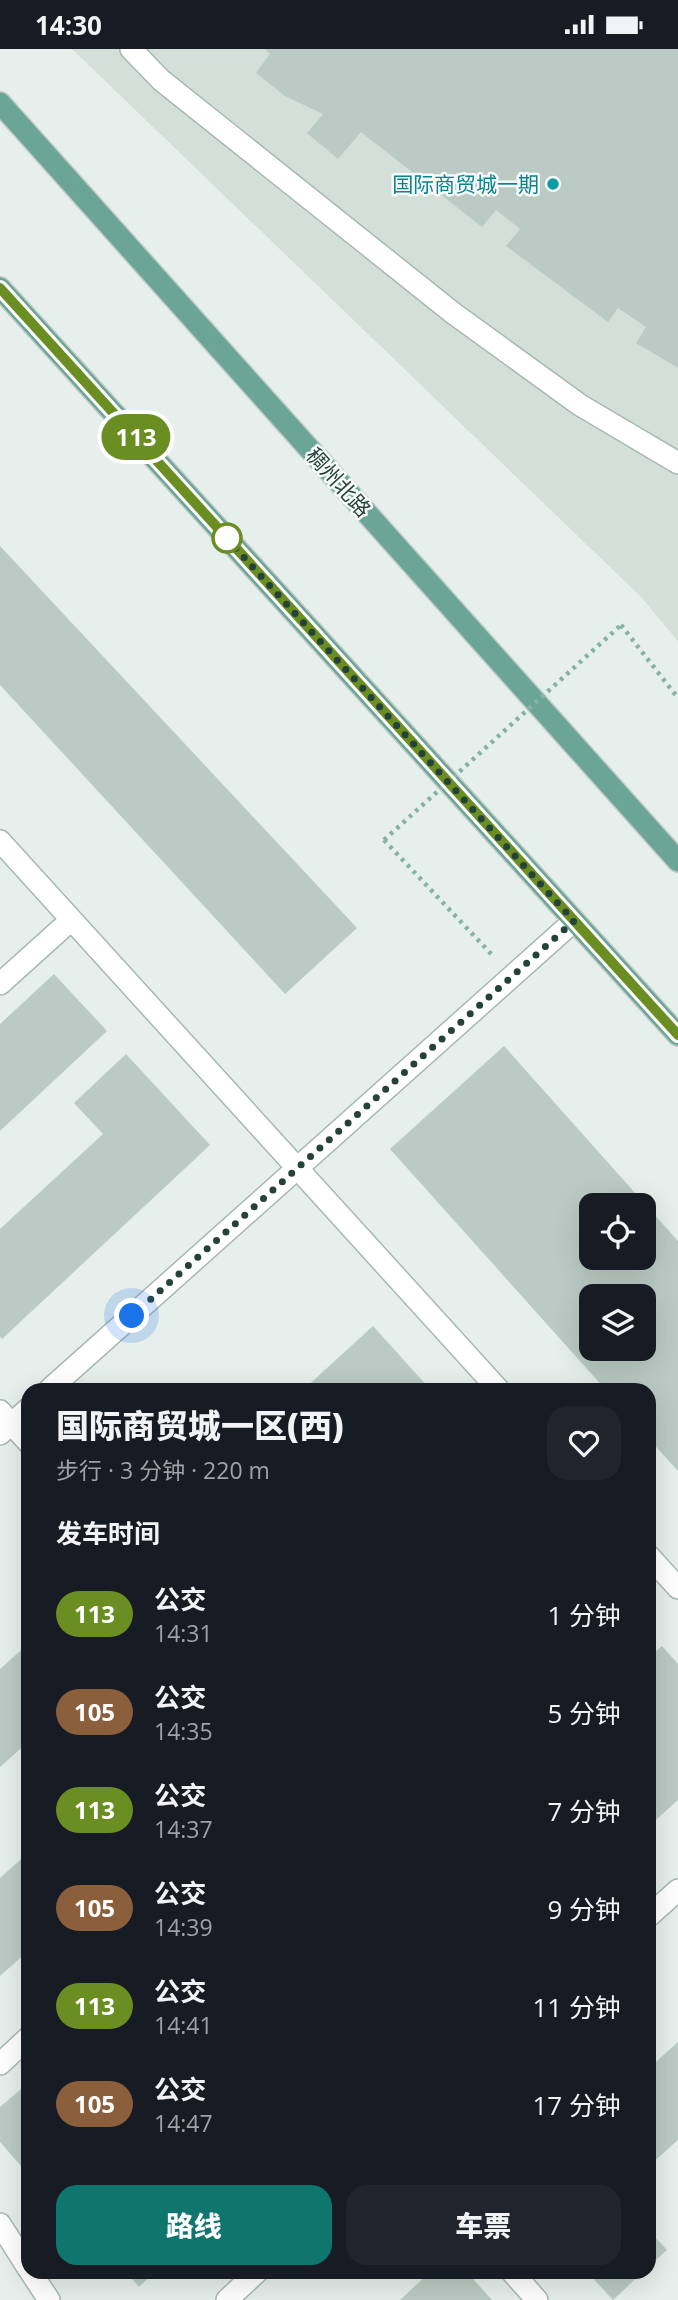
<!DOCTYPE html>
<html lang="zh">
<head>
<meta charset="utf-8">
<style>
	:root { --surface:#171b24; --page:#20242c; --text:#f1f3f6; --muted:#9ea1a6; --accent:#0f766e }
	body { margin:0; font-family:"Open Sans","Noto Sans SC",sans-serif; background:var(--page); color:var(--text); height:100vh; display:flex; flex-direction:column; font-size:26px; white-space:nowrap }
	* { box-sizing:border-box; margin:0 }
	p { font-size:23px; color:var(--muted) }
	.icon { flex:none; width:38px; height:38px; fill:none; stroke:currentColor; stroke-width:2; stroke-linecap:round; stroke-linejoin:round }
	.map { position:relative; flex:1; overflow:hidden }
	.details { position:absolute; left:21px; top:1334px; width:635px; height:896px; display:flex; flex-direction:column; background:var(--surface); border-radius:21px; box-shadow:0 7px 28px #0002 }
	.details>* { flex:none }
	.badge { padding:0 14px; border-radius:23px; font-size:24px; line-height:46px }
	.fabs { position:absolute; left:579px; top:1144px; display:grid; gap:14px }
	.fabs a { display:grid; place-items:center; width:77px; height:77px; border-radius:14px; background:var(--surface); box-shadow:0 7px 28px #0002; font-size:35px }
	.you { position:absolute; width:35px; height:35px; margin:-18px; border:5px solid #fff; border-radius:50%; background:#1a73e8; box-shadow:0 0 0 10px #1a73e833 }
	.map>.badge { position:absolute; translate:-50% -50%; box-shadow:0 0 0 4px #fff }
	h2 { padding:0 35px; font-size:26px; line-height:63px }
	.round { display:grid; place-items:center; flex:none; width:74px; height:74px; border-radius:21px; background:var(--page) }
	.head { display:flex; align-items:center; justify-content:space-between; height:119px; padding:0 35px }
	h1 { font-size:33px; font-weight:800; line-height:52px }
	.action { display:flex; gap:14px; margin-top:auto; padding:14px 35px }
	.action a { flex:1; height:80px; border-radius:21px; background:var(--accent); color:#fff; font-size:28px; font-weight:800; line-height:80px; text-align:center }
	.action a+a { background:var(--page); color:var(--text) }
	ul { padding:0; list-style:none }
	li { display:flex; align-items:center; gap:21px; height:98px; padding:0 35px }
	li div { flex:1 }
	li b { display:block; font-size:26px }
	li em { font-style:normal }
	li .badge { min-width:77px; font-weight:700; text-align:center }
	.status { display:flex; justify-content:space-between; align-items:center; height:49px; padding:0 35px; background:var(--surface); direction:ltr }
	.status svg { height:19px; fill:currentColor }
	.map>svg:first-child { display:block }
</style>
</head>
<body>
<div class="status"><b>14:30</b><svg viewBox="0 0 49 12"><path d="M0 12V9h3v3zM5 12V6h3v6zM10 12V3h3v9zM15 12V0h3v12zM26 1h20v11H26zM47 4h2v5h-2z"/></svg></div>
<div class="map">
<svg width="678" height="2251" viewBox="0 0 678 2251">
	<rect width="100%" height="100%" fill="#e6efeb"/>
	<path fill="#d4dfda" d="M72,0H678V592L641,548Z"/>
	<path fill="#bbcac4" fill-rule="evenodd" d="M265,0H678V319L636,294L646,278L618,259L608,273L506,197L520,180L496,161L482,178L361,83L338,110L307,84L323,65L285,47L256,24L270,5Z
		M0,497L357,879L285,945L0,636Z
		M54,925L107,982L0,1082V975Z
		M504,997L678,1192V1422L649,1390V1340H605L390,1100ZM592,1157H644V1209H592ZM592,1248H644V1300H592Z
		M126,1005L210,1096L2,1290L0,1288V1180L103,1085L74,1054Z
		M373,1277L430,1340H304Z
		M28,1595V1693L0,1718V1620Z
		M662,1597L678,1615V1751L649,1777V1608Z
		M28,1804V1902L0,1927V1829Z
		M678,1993V2091L649,2117V2019Z
		M28,2034V2125L0,2093V2058Z
		M649,2182L667,2201L649,2217Z
		M125,2222H156L139,2238Z
		M431,2222H466L492,2251H400Z
		M586,2222H644L613,2251Z"/>
	<g fill="none" stroke-linecap="round" stroke-linejoin="round">
		<g stroke="#a8b8b2" stroke-width="24">
			<path id="minor" d="M131,0L161,31L453,264L580,356L678,414
				M0,792L498,1340
				M0,935L71,871
				M50,1340L574,872
				M0,1362L28,1393
				M0,1385L28,1360
				M649,1507L678,1539
				M649,1867L678,1841
				M0,2015L28,1989
				M0,2175L28,2219
				M30,2222L49,2251
				M511,2222L537,2251
				M227,2251L258,2222"/>
		</g>
		<g stroke="#c2cac8" stroke-width="24">
			<path id="major" d="M0,54L678,812
				M0,239L678,986"/>
		</g>
		<path stroke="#86b3a5" stroke-width="4.5" stroke-dasharray="3.5 5" stroke-linecap="butt" d="M621,576L678,649
			M384,791L494,908"/>
		<use href="#minor" stroke="#fff" stroke-width="21"/>
		<use href="#major" stroke="#6aa596" stroke-width="21"/>
		<path stroke="#86b3a5" stroke-width="4.5" stroke-dasharray="3.5 5" stroke-linecap="butt" d="M384,791L621,576"/>
	</g>
	<g fill="none" stroke-linecap="round" stroke-linejoin="round">
		<g stroke="#fff" stroke-width="16">
			<path id="line" d="M0,239L678,986"/>
		</g>
		<use href="#line" stroke="#6b8e23" stroke-width="10"/>
		<path stroke="#24423a" stroke-width="7" stroke-dasharray="0 12.6" d="M132,1267L574,872L222,484L227,489"/>
	</g>
	<circle fill="#0f9aa8" stroke="#f7fbf9" stroke-width="2.5" cx="553" cy="135" r="7"/>
	<circle fill="#fff" stroke="#6b8e23" stroke-width="3.5" cx="227" cy="489" r="14"/>
	<g text-anchor="middle" dominant-baseline="central" stroke-width="5" stroke-linejoin="round" paint-order="stroke">
		<g font-size="21" fill="#0d838f" stroke="#f7fbf9" text-anchor="end">
			<text x="539" y="135">国际商贸城一期</text>
		</g>
		<g font-size="21" fill="#24423a" stroke="#f7fbf9">
			<text transform="translate(339 433) rotate(48)">稠州北路</text>
		</g>
	</g>
</svg>
<div class="fabs">
<a><svg class="icon" aria-label="locate" viewBox="0 0 24 24"><circle cx="12" cy="12" r="6"/><path d="M12 2v4M12 18v4M2 12h4M18 12h4"/></svg></a>
<a><svg class="icon" aria-label="layers" viewBox="0 0 24 24"><path d="M12 4l9 5-9 5-9-5zM3 14l9 5 9-5"/></svg></a>
</div>
<div class="you" style="left:132px;top:1267px"></div>
<b class="badge" style="left:136px;top:388px;background:#6b8e23;color:#fff">113</b>
<section class="details">
<div class="head"><div><h1>国际商贸城一区(西)</h1><p>步行 · 3 分钟 · 220 m</p></div><a class="round"><svg class="icon" aria-label="heart" viewBox="0 0 24 24"><path d="M12 20l-8-8c-3-5 5-10 8-4 3-6 11-1 8 4z"/></svg></a></div>
<h2>发车时间</h2>
<ul>
<li><span class="badge" style="background:#6b8e23;color:#fff">113</span><div><b>公交</b><p>14:31</p></div><em>1 分钟</em></li>
<li><span class="badge" style="background:#8b5e3c;color:#fff">105</span><div><b>公交</b><p>14:35</p></div><em>5 分钟</em></li>
<li><span class="badge" style="background:#6b8e23;color:#fff">113</span><div><b>公交</b><p>14:37</p></div><em>7 分钟</em></li>
<li><span class="badge" style="background:#8b5e3c;color:#fff">105</span><div><b>公交</b><p>14:39</p></div><em>9 分钟</em></li>
<li><span class="badge" style="background:#6b8e23;color:#fff">113</span><div><b>公交</b><p>14:41</p></div><em>11 分钟</em></li>
<li><span class="badge" style="background:#8b5e3c;color:#fff">105</span><div><b>公交</b><p>14:47</p></div><em>17 分钟</em></li>
</ul>
<div class="action"><a>路线</a><a>车票</a></div>
</section>
</div>
</body>
</html>
